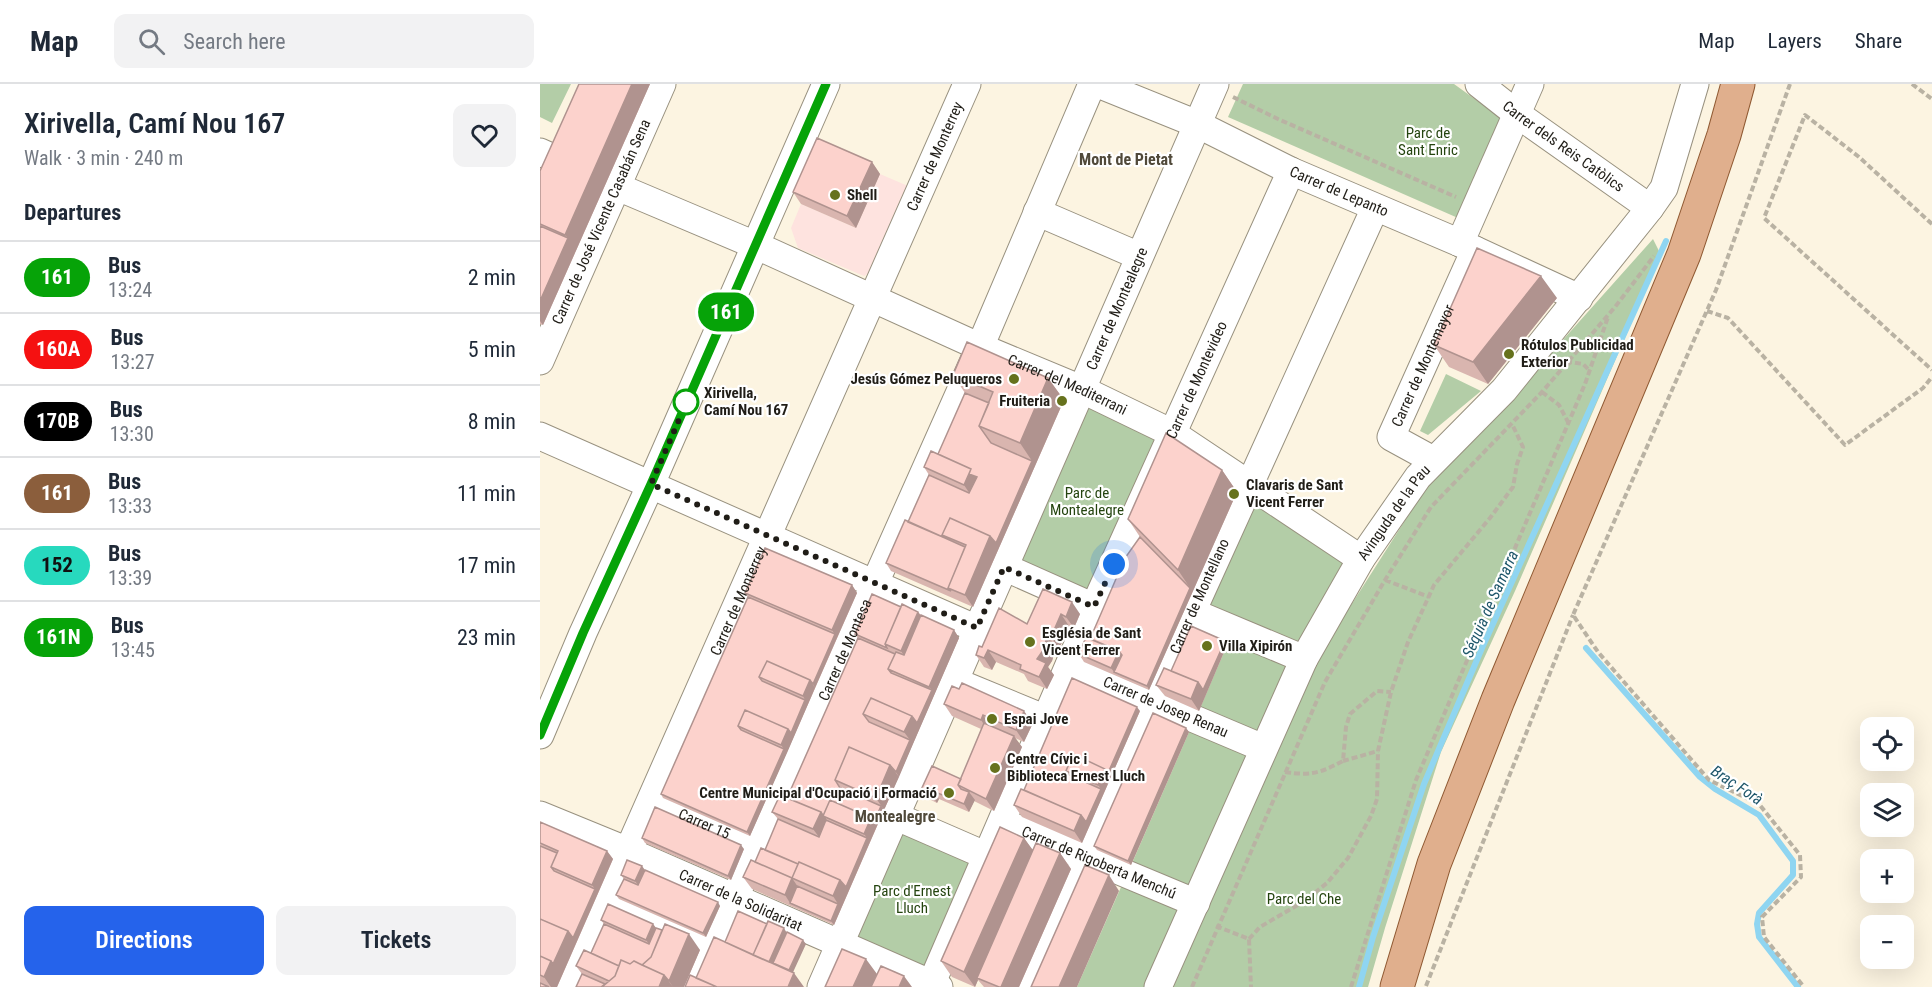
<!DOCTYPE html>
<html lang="en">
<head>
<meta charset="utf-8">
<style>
	:root { --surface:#fff; --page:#f2f2f3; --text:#1f2937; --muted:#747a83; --line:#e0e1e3; --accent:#2563eb }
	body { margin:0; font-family:"Roboto Condensed",sans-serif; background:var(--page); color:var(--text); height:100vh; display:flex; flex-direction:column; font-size:22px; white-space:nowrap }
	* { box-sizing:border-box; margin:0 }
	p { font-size:20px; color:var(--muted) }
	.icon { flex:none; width:33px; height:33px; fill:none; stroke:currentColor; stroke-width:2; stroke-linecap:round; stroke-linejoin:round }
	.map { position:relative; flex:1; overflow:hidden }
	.panel { display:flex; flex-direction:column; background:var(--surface); width:540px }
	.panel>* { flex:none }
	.badge { padding:0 12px; border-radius:20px; font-size:21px; line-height:39px }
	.fabs { position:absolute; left:1320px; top:633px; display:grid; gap:12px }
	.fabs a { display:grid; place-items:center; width:54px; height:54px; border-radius:12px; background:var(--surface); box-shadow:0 6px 24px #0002; font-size:30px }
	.you { position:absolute; width:30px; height:30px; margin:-15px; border:4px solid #fff; border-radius:50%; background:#1a73e8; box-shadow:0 0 0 9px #1a73e833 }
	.map>.badge { position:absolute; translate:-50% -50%; box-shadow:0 0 0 3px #fff }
	h2 { padding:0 24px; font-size:22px; line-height:54px }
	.round { display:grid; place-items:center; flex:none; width:63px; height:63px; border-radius:12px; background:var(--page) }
	.summary { display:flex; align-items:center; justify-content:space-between; height:102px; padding:0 24px }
	h1 { font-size:28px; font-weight:600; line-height:45px }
	.cta { display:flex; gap:12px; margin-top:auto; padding:12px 24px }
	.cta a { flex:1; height:69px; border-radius:12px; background:var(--accent); color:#fff; font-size:24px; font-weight:600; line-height:69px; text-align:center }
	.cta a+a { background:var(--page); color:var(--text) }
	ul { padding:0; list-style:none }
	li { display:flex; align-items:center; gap:18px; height:72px; padding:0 24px; border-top:2px solid var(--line) }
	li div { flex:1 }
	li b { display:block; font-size:22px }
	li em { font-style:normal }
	li .badge { min-width:66px; font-weight:700; text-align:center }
	header { display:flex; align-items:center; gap:36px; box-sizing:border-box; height:84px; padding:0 30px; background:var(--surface); border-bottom:2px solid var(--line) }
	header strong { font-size:28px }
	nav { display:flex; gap:33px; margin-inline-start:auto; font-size:21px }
	.search { width:420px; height:54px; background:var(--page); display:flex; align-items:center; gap:15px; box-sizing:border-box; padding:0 21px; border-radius:12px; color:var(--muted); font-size:22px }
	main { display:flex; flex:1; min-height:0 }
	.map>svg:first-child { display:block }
</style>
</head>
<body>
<header>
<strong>Map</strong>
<div class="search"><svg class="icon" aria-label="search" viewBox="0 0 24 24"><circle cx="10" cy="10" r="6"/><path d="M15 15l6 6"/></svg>Search here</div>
<nav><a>Map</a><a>Layers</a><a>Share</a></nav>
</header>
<main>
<section class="panel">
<div class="summary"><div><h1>Xirivella, Camí Nou 167</h1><p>Walk · 3 min · 240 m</p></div><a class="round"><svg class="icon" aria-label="heart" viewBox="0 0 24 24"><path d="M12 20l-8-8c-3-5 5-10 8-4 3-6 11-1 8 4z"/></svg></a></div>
<h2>Departures</h2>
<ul>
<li><span class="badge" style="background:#06a308;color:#fff">161</span><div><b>Bus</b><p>13:24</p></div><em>2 min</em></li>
<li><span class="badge" style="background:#f51111;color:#fff">160A</span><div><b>Bus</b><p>13:27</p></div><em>5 min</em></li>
<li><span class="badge" style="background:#000;color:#fff">170B</span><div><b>Bus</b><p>13:30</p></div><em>8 min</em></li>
<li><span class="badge" style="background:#8b5e3c;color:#fff">161</span><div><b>Bus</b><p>13:33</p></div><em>11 min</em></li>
<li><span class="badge" style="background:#27d9be;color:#111">152</span><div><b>Bus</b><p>13:39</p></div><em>17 min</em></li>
<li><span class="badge" style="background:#06a308;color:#fff">161N</span><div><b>Bus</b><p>13:45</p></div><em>23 min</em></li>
</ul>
<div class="cta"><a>Directions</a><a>Tickets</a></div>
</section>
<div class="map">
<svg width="1392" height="903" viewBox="0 0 1392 903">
	<rect width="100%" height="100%" fill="#fcf4e1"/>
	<path fill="#fee3df" d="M340,90L368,102L329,189L324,192L258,164L251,144L261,120L316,144Z"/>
	<path fill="#b3cda7" d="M0,0H31L12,39L0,33Z
		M703,0H914L961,34L918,134L688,33Z
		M1113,155L1121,171L975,507L901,668L845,844L828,903H633L769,587L887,402L954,333Z
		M906,290L941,307L888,351L880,347Z
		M545,319L622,354L550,516L473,482Z
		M716,419L814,478L763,574L667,524Z
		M690,554L753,581L719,658L657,631Z
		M652,641L714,668L656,803L589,786Z
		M358,745L434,777L387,886L311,854Z
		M585,794L649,822L633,837L604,903H537Z"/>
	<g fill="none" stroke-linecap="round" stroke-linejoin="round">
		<path stroke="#8fd5f1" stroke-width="6" d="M1046,564L1160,693L1175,705L1219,731L1253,777V791L1219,829L1217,840L1219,853L1258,903
			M819,903L833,853L884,700L942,564L1126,157"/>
		<g stroke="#98917f" stroke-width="29">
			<g id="minor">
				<path id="s1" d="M558,0L657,40L751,87L920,159L1039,214"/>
				<path id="s2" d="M939,0L977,30L1110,124"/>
				<path d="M0,68L22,78"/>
				<path id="s3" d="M66,98L215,161L440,263L541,305L632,349L821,475"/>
				<path d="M497,128L599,172"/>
				<path d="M920,159L990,0"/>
				<path id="s4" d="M0,277L122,0"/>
				<path d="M0,352L437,545"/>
				<path id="s5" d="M893,376L851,353L935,166"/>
				<path d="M464,483L554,523"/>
				<path d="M652,528L764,575"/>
				<path id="s6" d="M529,582L723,664"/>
				<path d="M426,602L506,635"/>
				<path d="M0,651L43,549L111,400L286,0"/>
				<path id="s7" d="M111,717L218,763"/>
				<path id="s8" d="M0,731L88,767L399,903"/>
				<path d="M355,732L447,772"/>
				<path id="s9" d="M462,738L656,819"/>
				<path d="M66,818L172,863"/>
				<path id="s10" d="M28,903L427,0"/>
				<path id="s11" d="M155,903L440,263L552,0"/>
				<path id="s12" d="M281,903L675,0"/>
				<path id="s13" d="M390,903L554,523L751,87"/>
				<path id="s14" d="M490,903L652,528L835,124"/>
				<path id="s15" d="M618,903L764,575L821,475L878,393L964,306L1110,124L1124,104L1155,0"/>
			</g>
		</g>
		<g stroke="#8f5932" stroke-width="35">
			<path id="major" d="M857,903L894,780L958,616L1144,170L1184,51L1198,0"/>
		</g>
		<path stroke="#b9b2a3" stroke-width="4" stroke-dasharray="6 3" stroke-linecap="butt" d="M1250,0L1176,206L1033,531L1058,568L1169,696L1219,720L1260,771L1261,793L1222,833L1224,853L1264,903
			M1372,0L1392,15
			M693,13L738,35L916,113
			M1392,140L1319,73L1265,31L1224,134L1392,286
			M1167,227L1188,234L1305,361L1383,304L1392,293
			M1027,281L1031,278L1043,280L1050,287
			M1002,308L1019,321L1028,338
			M845,496L889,513
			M803,677L838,667
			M745,688C771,692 780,689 803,677L806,643L810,630L837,607L851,608
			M676,842L709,855L711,903
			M709,855L720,843L763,818L787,799L808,774L831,732L837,715L838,667L851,608L868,558L894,501L950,434L973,403L977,380L983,363L972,340
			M886,902L1033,531
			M652,903L785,598L845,496L891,423L1002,308L1075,223L1114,172
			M811,903L876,696L1045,300L1068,233"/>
		<use href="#minor" stroke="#fff" stroke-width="27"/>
		<use href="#major" stroke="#e0af8d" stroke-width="33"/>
	</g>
	<path fill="#d9b5af" d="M39,0H110L3,241L0,240V87Z
		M332,78L340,90L316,144L261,120L253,108Z
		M1017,214L948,300L909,283L894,261Z
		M413,291L508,294L524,316L433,523L351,487L346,479L368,438L389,391L384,383L398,370L425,309Z
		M682,386L697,408L609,606L544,578L539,570L550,555L600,453L588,435Z
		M312,501L317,509L210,752L123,714L121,710L208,513L205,509Z
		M503,505L540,530L534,544L529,542L519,565L516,564L512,577L508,583L514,591L507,605L488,597L484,590L456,578L452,586L444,583L436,571L442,563L487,540Z
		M361,523L378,528L381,531L414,546L419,554L294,841L212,805L203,793L225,766L238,735L232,728L247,714L318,554L315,550Z
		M685,557L687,561L659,627L625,612L616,601L631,587Z
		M404,620L493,639L484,658L475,654L482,663L454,727L434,717L429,728L399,715L397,719L387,714L381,706L421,695L441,645L412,632Z
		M600,627L542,759L482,733L474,721L484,706Z
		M646,644L649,648L591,781L557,766L554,762Z
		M0,738L67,767L73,775L17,903H0Z
		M102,754L204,765L191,796L105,759Z
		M484,754L493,767L520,769L531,785L479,903H444L438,896L435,903L412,893L401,877Z
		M105,786L180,822L166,853L79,815L76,811L84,795L81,791Z
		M61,836L113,840L116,844L160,866L144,903H36L42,890L36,882L51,869L64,840Z"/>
	<path fill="#b0938f" d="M92,0H110L3,241L0,237V217L28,154L25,151Z
		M332,78L340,90L316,144L307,132Z
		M1001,192L1017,214L948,300L933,278Z
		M508,294L524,316L433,523L425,511L450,452L492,377L480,359Z
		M431,385L439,397L432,413L424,401Z
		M682,386L697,408L609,606L607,602L650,504L638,486Z
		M312,501L317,509L297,554L292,546Z
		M532,518L540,530L534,544L526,533Z
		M378,528L387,540L369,579L361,567Z
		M521,530L529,542L519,565L511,553Z
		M414,546L419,554L373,660L364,648L372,632L392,606L389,603Z
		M295,550L297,554L275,604L273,600Z
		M507,552L516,564L512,577L508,583L514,591L507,605L499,593L497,575Z
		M685,557L687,561L659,627L651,615L658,598Z
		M448,566L456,578L452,586L444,574Z
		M579,567L584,575L574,588L571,584Z
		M270,596L275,604L247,669L241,661L248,645L265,616L263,612Z
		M597,623L600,627L542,759L534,747L541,731L561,705L558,701L565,685Z
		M484,627L493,639L484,658L476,646Z
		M443,631L451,643L449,648L441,636Z
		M646,644L649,648L591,781L588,777Z
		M474,652L482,663L454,727L446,715Z
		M370,656L373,660L359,693L356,688Z
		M244,665L247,669L210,752L207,748Z
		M350,681L359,693L344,726L336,714Z
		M393,707L399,715L397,719L392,711Z
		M429,708L435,716L429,728L424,720Z
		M341,722L344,726L330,758L324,750L331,734Z
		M281,728L289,740L282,757L273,745Z
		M327,754L330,758L294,841L291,837L298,820L293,812L300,796Z
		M484,754L495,769L437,894L438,896L435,903L424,888Z
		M201,761L204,765L191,796L188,792Z
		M67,767L73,775L17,903H11L4,893L11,877L28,847L55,805L52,801Z
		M520,769L531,785L479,903H461Z
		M102,782L108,790L101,805L95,797Z
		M569,791L579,807L537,903H519Z
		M252,794L260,806L250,819L245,811Z
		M178,818L180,822L166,853L163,849Z
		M113,840L119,848L112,864L106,856Z
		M244,844L249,853L234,888L227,882Z
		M149,850L160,866L144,903H133L129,897Z
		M263,856L266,860L249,897L246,893Z
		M326,875L337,890L331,903H313Z
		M254,889L264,903H248Z
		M124,891L133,903H119Z
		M364,892L372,903H359Z"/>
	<path fill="#fcd2cc" stroke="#b0938f" stroke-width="1.5" d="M39,0H92L25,151L0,140V87Z
		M277,54L332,78L307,132L253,108Z
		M0,142L28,154L0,217Z
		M937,164L1001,192L933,278L894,261Z
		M427,258L508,294L480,359L439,342L453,308L413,291Z
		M425,309L449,319L439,342L451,359L492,377L456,459L450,452L410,434L402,451L405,454L368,438L389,391L429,409L437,393L429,390L431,385L398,370Z
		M626,349L682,386L638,486L588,435Z
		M391,367L431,385L424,401L384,383Z
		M410,434L450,452L425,511L408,504L426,461L402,451Z
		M365,436L425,463L408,504L411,507L346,479Z
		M600,453L650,504L607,602L574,588L582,571L579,567L550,555L585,474Z
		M225,464L312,501L292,546L205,509Z
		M503,505L532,518L526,533L521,530L511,553L507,552L504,565L497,575L506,579L499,593L480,585L481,581L448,566L444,574L436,571L439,562L442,563L459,524L487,540Z
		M332,510L361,523L345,560L347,564L315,550Z
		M208,513L295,550L273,600L270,596L227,577L219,593L222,597L265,616L251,649L248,645L205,626L198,642L201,646L244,665L207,748L121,710Z
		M362,520L378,528L361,567L345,560Z
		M381,531L414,546L389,603L348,585L356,568L364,571Z
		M651,542L685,557L663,606L658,598L631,587Z
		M546,553L579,567L571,584L539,570Z
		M318,554L355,570L348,585L351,589L392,606L377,639L372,632L331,614L323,630L329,638L370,656L356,688L350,681L309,663L295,696L300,704L341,722L334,738L331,734L290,716L283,732L286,736L281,728L247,714Z
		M227,577L270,596L263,612L219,593Z
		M624,584L658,598L651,615L616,601Z
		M532,594L597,623L568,689L565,685L533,670L526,687L529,691L561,705L546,738L541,731L484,706Z
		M422,599L484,627L476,646L443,631L441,636L404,620L412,602L419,605Z
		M331,614L372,632L364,648L323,630Z
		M205,626L248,645L241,661L198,642Z
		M613,629L646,644L588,777L554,762Z
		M444,639L474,652L446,715L418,701Z
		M309,663L350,681L336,714L295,696Z
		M533,670L565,685L558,701L526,687Z
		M392,682L421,695L418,701L421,705L429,708L424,720L393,707L392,711L381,706Z
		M481,705L541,731L534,747L474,721Z
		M240,711L281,728L273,745L232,728Z
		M290,716L331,734L324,750L283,732Z
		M115,723L201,761L188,792L102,754Z
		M238,735L279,753L286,736L327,754L306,803L300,796L259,778L258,780L225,766Z
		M0,738L67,767L52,801L11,783L18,767L0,759Z
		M460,743L484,754L424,888L401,877Z
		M496,759L520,769L461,903H459L437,894Z
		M0,762L17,769L11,783L14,787L55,805L33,854L28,847L0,835Z
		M221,764L258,780L252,794L215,778Z
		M87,776L102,782L95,797L81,791Z
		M211,776L252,794L245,811L203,793Z
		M259,778L300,796L293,812L252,794Z
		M545,781L569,791L519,903H491Z
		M105,786L178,818L163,849L76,811L84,795L98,801Z
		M257,802L298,820L291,837L250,819Z
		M68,820L113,840L106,856L61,836Z
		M198,827L227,840L213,871L185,858Z
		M0,835L28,847L13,880L11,877L0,872Z
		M228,837L244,844L229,878L213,871Z
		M64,840L109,860L116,844L122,846L111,873L102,881L94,877L90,880L81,876L79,882L51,869Z
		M125,840L149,850L129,897L124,891L102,881L111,873Z
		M247,848L263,856L249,886L233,879Z
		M174,853L254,889L248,903H177L156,894Z
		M302,865L326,875L313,903H285Z
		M44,866L79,882L75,892L69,897L36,882Z
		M0,872L11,877L4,893L0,891Z
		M81,876L90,880L94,877L124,891L119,903H62L75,892Z
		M341,882L364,892L359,903H331Z
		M42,890L65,900L61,903H36Z
		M150,891L177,903H145Z
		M0,899L9,903H0Z"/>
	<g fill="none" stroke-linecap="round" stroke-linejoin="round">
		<g stroke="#fff" stroke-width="14">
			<path id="line" d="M0,651L43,549L111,400L286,0"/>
		</g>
		<use href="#line" stroke="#06a308" stroke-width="9"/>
		<path stroke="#201d17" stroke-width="6" stroke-dasharray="0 10.8" d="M146,318L149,313L111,400L437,544L464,483L554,523L574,480"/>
	</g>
	<g fill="#66721d" stroke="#fff" stroke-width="2">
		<circle cx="295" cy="111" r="6"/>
		<circle cx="969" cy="270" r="6"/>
		<circle cx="474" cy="295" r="6"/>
		<circle cx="522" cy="317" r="6"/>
		<circle cx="694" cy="410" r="6"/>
		<circle cx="490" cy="558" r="6"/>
		<circle cx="667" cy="562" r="6"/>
		<circle cx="452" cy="635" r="6"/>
		<circle cx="455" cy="684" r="6"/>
		<circle cx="409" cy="709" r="6"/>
	</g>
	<circle fill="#fff" stroke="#06a308" stroke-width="3" cx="146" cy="318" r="12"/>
	<g text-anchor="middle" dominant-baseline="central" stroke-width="4.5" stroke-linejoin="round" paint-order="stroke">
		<g font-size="15" fill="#24440f" stroke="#fff">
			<text x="888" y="49">Parc de<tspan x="888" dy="17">Sant Enric</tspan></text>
			<text x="547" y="409">Parc de<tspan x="547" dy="17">Montealegre</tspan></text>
			<text x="372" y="807">Parc d'Ernest<tspan x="372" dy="17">Lluch</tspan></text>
			<text x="764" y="815">Parc del Che</text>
		</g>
		<g font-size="15" fill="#201d17" stroke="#fff">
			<text stroke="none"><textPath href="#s2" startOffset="105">Carrer dels Reis Catòlics</textPath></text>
			<text stroke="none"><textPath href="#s10" startOffset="908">Carrer de Monterrey</textPath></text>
			<text stroke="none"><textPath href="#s1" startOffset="264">Carrer de Lepanto</textPath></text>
			<text stroke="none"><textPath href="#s4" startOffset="152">Carrer de José Vicente Casabán Sena</textPath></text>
			<text stroke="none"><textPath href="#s12" startOffset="740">Carrer de Montealegre</textPath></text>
			<text stroke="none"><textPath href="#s5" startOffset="126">Carrer de Montemayor</textPath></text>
			<text stroke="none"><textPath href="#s13" startOffset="663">Carrer de Montevideo</textPath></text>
			<text stroke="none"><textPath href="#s3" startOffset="504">Carrer del Mediterrani</textPath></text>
			<text stroke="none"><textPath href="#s15" startOffset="531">Avinguda de la Pau</textPath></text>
			<text stroke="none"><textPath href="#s14" startOffset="426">Carrer de Montellano</textPath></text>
			<text stroke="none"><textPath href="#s10" startOffset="422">Carrer de Monterrey</textPath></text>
			<text stroke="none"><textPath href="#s11" startOffset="369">Carrer de Montesa</textPath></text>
			<text stroke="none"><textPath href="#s6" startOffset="105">Carrer de Josep Renau</textPath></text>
			<text stroke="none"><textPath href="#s7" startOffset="58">Carrer 15</textPath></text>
			<text stroke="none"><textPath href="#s9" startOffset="105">Carrer de Rigoberta Menchú</textPath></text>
			<text stroke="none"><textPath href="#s8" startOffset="218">Carrer de la Solidaritat</textPath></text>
		</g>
		<g font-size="15" font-weight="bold" fill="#201d17" stroke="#fff" text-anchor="start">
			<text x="307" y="111">Shell</text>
			<text x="981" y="261">Rótulos Publicidad<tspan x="981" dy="17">Exterior</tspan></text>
			<text x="462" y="295" text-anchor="end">Jesús Gómez Peluqueros</text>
			<text x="510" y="317" text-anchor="end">Fruiteria</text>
			<text x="706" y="401">Clavaris de Sant<tspan x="706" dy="17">Vicent Ferrer</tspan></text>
			<text x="502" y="549">Església de Sant<tspan x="502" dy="17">Vicent Ferrer</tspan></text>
			<text x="679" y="562">Villa Xipirón</text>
			<text x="464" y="635">Espai Jove</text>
			<text x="467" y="675">Centre Cívic i<tspan x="467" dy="17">Biblioteca Ernest Lluch</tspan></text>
			<text x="397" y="709" text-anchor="end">Centre Municipal d'Ocupació i Formació</text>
		</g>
		<g font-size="15" font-weight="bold" fill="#201d17" stroke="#fff" text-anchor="start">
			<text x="164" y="309">Xirivella,<tspan x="164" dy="17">Camí Nou 167</tspan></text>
		</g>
		<g font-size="16" font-weight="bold" fill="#50493a" stroke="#fff">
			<text x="586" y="75">Mont de Pietat</text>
			<text x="355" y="732">Montealegre</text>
		</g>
		<g font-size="16" font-style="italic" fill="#1f576b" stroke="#fff">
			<text transform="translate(950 520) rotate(-66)">Séquia de Samarra</text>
			<text transform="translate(1197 701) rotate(33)">Braç Forà</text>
		</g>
	</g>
</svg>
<div class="fabs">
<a><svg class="icon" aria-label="locate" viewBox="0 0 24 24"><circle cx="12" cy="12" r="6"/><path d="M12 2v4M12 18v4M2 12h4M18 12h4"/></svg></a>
<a><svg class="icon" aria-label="layers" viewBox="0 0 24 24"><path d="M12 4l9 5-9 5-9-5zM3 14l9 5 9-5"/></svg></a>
<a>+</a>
<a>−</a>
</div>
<div class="you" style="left:574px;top:480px"></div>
<b class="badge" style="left:186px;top:228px;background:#06a308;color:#fff">161</b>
</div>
</main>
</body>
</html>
